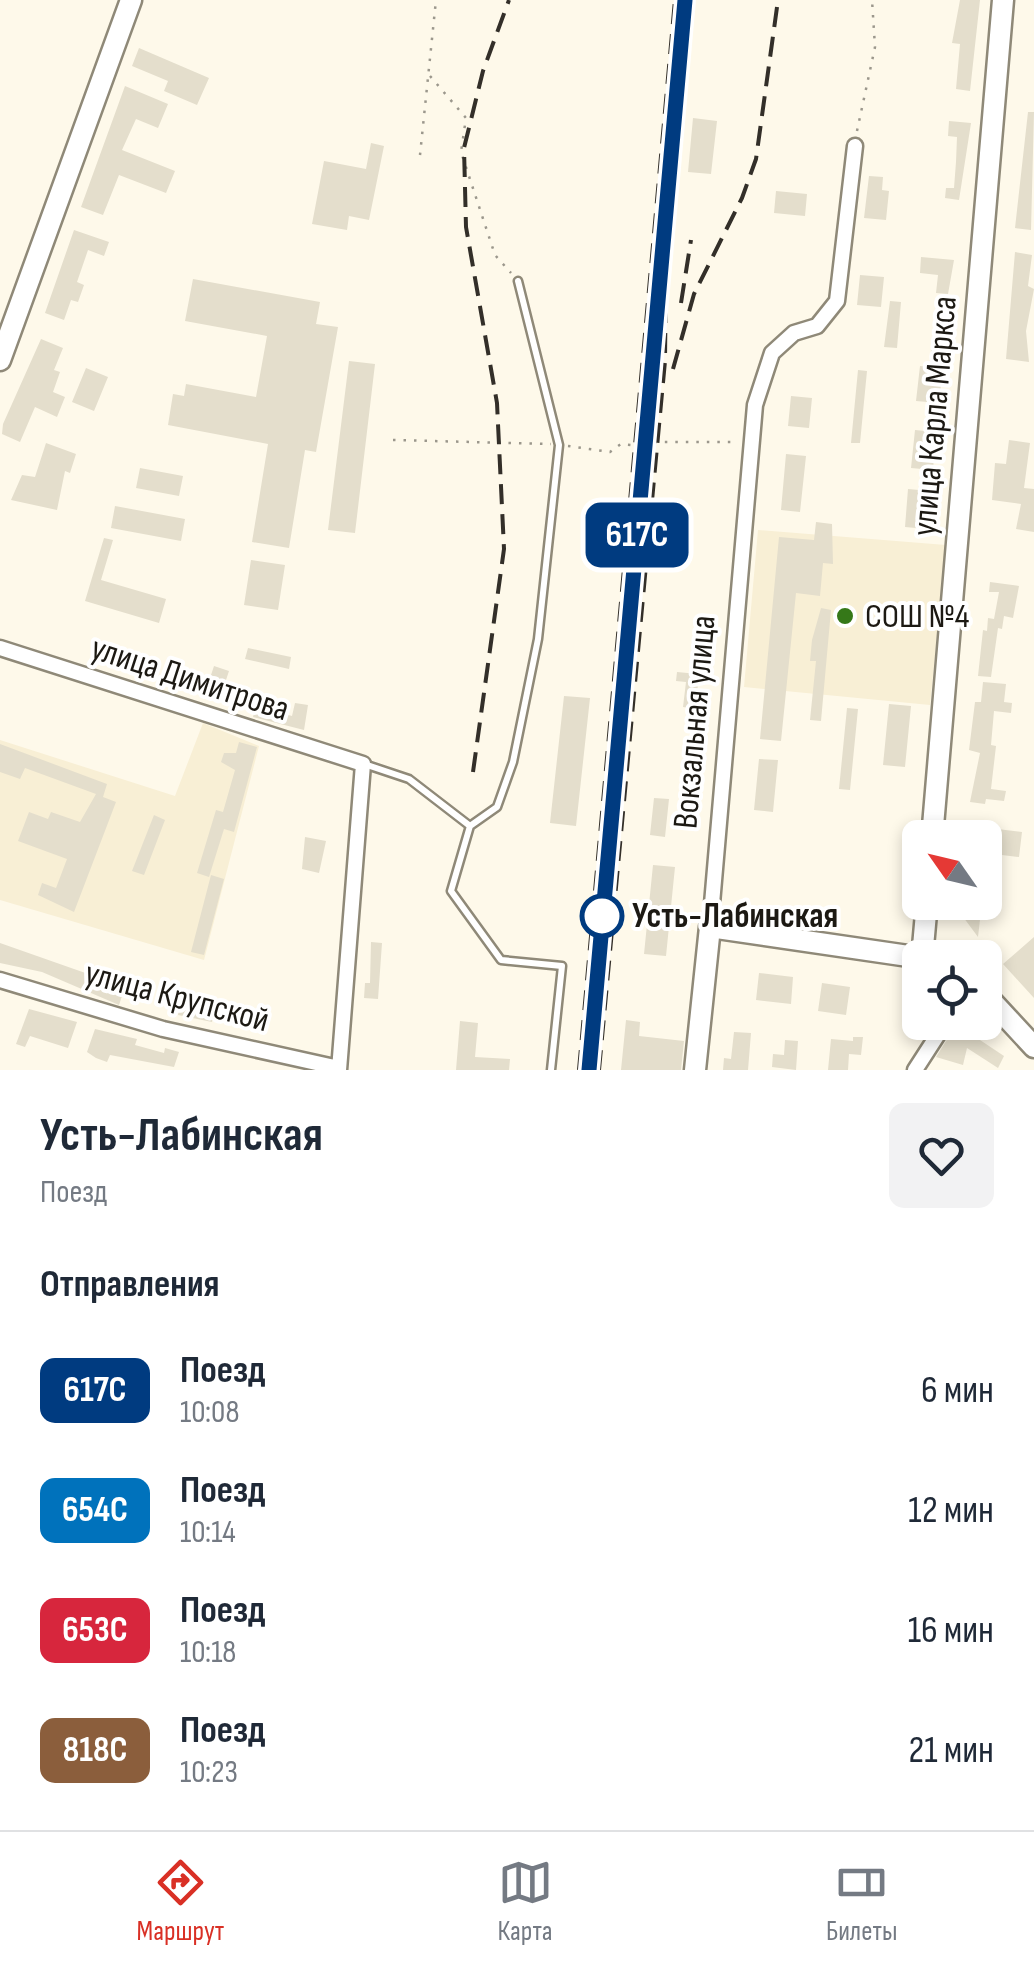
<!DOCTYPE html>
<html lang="ru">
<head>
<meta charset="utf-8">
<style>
	:root { --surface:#fff; --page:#f2f2f3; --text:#1f2937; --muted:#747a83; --line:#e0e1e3; --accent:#d93025 }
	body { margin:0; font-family:"Sofia Sans Condensed",sans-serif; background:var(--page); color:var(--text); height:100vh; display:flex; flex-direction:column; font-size:38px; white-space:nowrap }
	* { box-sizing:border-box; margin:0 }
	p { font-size:32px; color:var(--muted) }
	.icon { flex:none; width:55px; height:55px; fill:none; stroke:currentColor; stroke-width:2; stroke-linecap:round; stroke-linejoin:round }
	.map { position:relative; height:1070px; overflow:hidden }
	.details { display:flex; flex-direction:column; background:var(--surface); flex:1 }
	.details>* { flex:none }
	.badge { padding:0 20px; border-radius:15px; font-size:35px; line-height:65px }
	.needle { width:65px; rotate:304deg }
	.controls { position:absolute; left:902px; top:820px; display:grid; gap:20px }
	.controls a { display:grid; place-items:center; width:100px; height:100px; border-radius:15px; background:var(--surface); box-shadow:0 5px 15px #0003; font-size:50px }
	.map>.badge { position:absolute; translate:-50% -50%; box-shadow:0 0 0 5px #fff }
	h2 { padding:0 40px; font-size:38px; line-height:90px }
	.round { display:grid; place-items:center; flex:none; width:105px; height:105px; border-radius:15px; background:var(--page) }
	.summary { display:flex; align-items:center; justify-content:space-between; height:170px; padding:0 40px }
	h1 { font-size:48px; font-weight:700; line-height:75px }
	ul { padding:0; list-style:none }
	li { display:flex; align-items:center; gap:30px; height:120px; padding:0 40px }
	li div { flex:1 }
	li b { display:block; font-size:38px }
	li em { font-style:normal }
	li .badge { min-width:110px; font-weight:700; text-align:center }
	.menu { display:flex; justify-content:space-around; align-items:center; height:140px; border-top:2px solid var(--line); background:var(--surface); font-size:28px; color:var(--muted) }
	.menu a { display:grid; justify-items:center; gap:5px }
	.menu .on { color:var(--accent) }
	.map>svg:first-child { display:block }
</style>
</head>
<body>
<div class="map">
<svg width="1034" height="1070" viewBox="0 0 1034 1070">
	<rect width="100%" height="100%" fill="#fef9ea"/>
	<path fill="#f8efd5" d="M758,530L946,545L930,705L744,687Z
		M203,723L259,746L204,960L0,900V740L175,796Z"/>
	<path fill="#e4decc" d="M960,0H980L970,91L956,89L960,44L952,43Z
		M139,48L209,78L197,105L164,91L168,81L132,66Z
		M125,86L168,104L158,128L136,119L122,150L175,171L166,193L119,175L103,215L81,207Z
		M1028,112H1034L1031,230L1015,228Z
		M693,118L717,121L711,174L688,172Z
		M949,121L971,123L959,200L945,198L946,188H954L956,162L957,137L948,136Z
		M371,143L384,146L369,220L349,216L347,230L312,224L324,161L366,169Z
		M869,176L883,177L882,190L889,191L886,220L864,218Z
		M776,191L807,194L805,216L774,213Z
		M74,230L109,242L104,256L88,250L77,282L84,285L78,302L71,300L64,320L45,313Z
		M1015,252L1032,255L1028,286L1034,289L1026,331L1029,362L1006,359Z
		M921,257L954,260L948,294L936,293L938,275L920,273Z
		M860,275L884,277L881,307L857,305Z
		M193,279L320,302L316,324L338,327L316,452L305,450L289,548L252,542L268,444L168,425L173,394L184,396L186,384L256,397L267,336L185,321Z
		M890,301L901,302L897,348L884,347Z
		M935,324L954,326L952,357L944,356L939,403L916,401L920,366L929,367Z
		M41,339L63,348L54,370L60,372L53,392L65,397L57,417L35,407L20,442L2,434L3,424Z
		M349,361L375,364L355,533L328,530Z
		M86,368L108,377L94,411L72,402Z
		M858,370L867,371L860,443H851Z
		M791,396L812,398L809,428L788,426Z
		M915,430L936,432L933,470L911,468Z
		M1009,440L1030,443L1024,488L1034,489V532L1016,529L1021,504L992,500L995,463L1006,464Z
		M46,443L76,454L70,473L65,471L57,510L11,500L22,475L35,477Z
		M786,454L806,456L800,512L781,510Z
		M140,468L183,476L179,496L136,488Z
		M908,489L930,491L927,529L905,527Z
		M115,506L185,519L181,541L111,528Z
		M816,522L832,524L833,564L823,563L820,596L796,593L781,741L760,739L779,537L814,540Z
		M104,538L113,540L101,580L166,599L159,623L85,601Z
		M251,560L285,565L278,610L244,605Z
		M990,582L1019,586L1013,618L1004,616L1002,629L998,628L991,677L978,676L983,630L987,631L988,618L994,619L999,592H989Z
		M821,608L831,610L821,721L810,720L816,661H810L812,640Z
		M248,648L291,657L289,669L245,659Z
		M214,666L229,671L226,680L238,685L233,699L206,690Z
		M677,672L698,674L697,709L683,707L686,682L676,681Z
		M983,682L1006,684L1004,702L1012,703L1011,713L994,711L991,745L996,746L991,789L1006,791L1004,801L986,799L985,804L970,802L980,753L969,750L975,702H981Z
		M564,696L590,698L576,826L550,823Z
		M295,703L308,705L304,730L253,717L256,706L292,716Z
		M889,704L911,706L905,767L883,765Z
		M847,708L858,709L850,790L839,789Z
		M239,742L257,747L234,832L224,829L209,877L197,873L216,810L223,812L235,770L221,762L224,753H236Z
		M0,744L107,784L103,797L116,802L74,912L38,895L42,883L56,888L67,859L18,841L29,812L48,819L51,812L80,822L96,794L25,768L20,779L0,772Z
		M759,759L778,760L773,812L754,810Z
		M654,798L669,799L665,837L650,835Z
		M154,815L165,820L144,875L132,871Z
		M973,826L1022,832L1019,857L994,854L996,840L972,838Z
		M305,837L326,841L319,873L302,869Z
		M653,865L675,867L666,956L644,954Z
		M211,875L224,879L204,955L191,952Z
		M952,902H982L978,937Z
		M1034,937V998L1003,964Z
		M371,942L382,943L378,999L364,998L365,983H370Z
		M0,943L111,982L115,971L129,975L119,1005L42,972L0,963Z
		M759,973L793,977L791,1004L756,1000Z
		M822,983L850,987L846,1015L818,1011Z
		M182,994L199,998L198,1004L215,1008L212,1022L178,1015Z
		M29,1009L77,1022L68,1048L30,1036L25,1047L16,1044Z
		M626,1020L640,1022L639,1036L684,1041L681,1070H621Z
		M460,1021L478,1023L475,1057L510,1059L509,1070H456Z
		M956,1025L972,1030L971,1034L1004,1056L998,1068L967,1048L963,1065L936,1057Z
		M95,1029L137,1039L135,1045L164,1053L165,1048L179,1052L174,1067L110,1055L107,1062L96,1058L87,1052Z
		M734,1032L751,1033L748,1070H723L724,1058L731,1059Z
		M853,1037H863L861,1055L849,1054L848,1070H828L831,1039L853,1041Z
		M785,1040L798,1041L796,1070L772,1067L773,1054L784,1055Z"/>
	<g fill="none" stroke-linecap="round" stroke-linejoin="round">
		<g stroke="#8f8978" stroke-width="11">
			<path id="lane" d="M364,764L409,779L470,826L451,891L501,960L562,966L551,1070
				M470,826L497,807L513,762L538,639L559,445L518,281"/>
		</g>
		<g stroke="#8f8978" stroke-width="19">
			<path id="street" d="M0,648L363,764L339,1070
				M710,927L755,405L772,353L794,333L817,326L837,301L855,146
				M0,980L163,1029L339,1068
				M915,1070L946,1022"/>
		</g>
		<g stroke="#8f8978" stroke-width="25">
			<path id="secondary" d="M0,360L131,0
				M932,838L1003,0
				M922,958L927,902
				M985,994L1034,1047
				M695,1070L710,927L922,958"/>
		</g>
		<path stroke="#9b978c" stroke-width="2.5" stroke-dasharray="2.5 8" stroke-linecap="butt" d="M430,76L466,118L461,152L495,255L511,273
			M857,131L875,47L872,0
			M420,155L436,0
			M393,440L551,444
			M568,446L610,452L621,444L651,447V442H737"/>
		<use href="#lane" stroke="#fff" stroke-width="6"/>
		<use href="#street" stroke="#fff" stroke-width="14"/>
		<use href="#secondary" stroke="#fff" stroke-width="20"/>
		<path stroke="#332f29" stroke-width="4" stroke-dasharray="20 10" stroke-linecap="butt" d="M681,303L691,240
			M673,369L694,294L742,198L756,159L778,0
			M473,772L504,549L497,403L466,227L464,148L483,71L509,0
			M579,1070L675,0
			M599,1070L665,361L666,260"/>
	</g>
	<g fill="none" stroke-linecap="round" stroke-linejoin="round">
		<g stroke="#fff" stroke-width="22">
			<path id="line" d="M589,1070L685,0"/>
		</g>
		<use href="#line" stroke="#003b80" stroke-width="15"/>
	</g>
	<circle fill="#357818" stroke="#fff" stroke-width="4" cx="845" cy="616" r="10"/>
	<circle fill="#fff" stroke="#003b80" stroke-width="5" cx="602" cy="916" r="20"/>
	<g text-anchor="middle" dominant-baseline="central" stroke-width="8" stroke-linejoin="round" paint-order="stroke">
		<g font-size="35" fill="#1c1913" stroke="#fff">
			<text transform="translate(935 416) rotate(-85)">улица Карла Маркса</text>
			<text transform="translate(190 679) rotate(18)">улица Димитрова</text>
			<text transform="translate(695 722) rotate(-85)">Вокзальная улица</text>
			<text transform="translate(177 997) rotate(15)">улица Крупской</text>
		</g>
		<g font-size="35" fill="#1c1913" stroke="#fff" text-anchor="start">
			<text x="865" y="616">СОШ №4</text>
		</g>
		<g font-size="35" font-weight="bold" fill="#1c1913" stroke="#fff" text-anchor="start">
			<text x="632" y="916">Усть-Лабинская</text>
		</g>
	</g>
</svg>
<div class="controls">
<a><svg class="needle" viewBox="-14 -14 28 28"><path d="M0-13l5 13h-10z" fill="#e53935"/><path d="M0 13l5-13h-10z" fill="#747a83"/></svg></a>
<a><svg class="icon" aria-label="locate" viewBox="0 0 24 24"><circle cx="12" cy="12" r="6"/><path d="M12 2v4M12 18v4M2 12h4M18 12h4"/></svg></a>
</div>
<b class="badge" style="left:637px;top:535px;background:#003b80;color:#fff">617C</b>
</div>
<section class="details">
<div class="summary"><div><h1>Усть-Лабинская</h1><p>Поезд</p></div><a class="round"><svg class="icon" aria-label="heart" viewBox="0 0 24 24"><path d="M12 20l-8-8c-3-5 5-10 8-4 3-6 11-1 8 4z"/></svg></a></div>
<h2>Отправления</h2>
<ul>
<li><span class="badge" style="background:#003b80;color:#fff">617C</span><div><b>Поезд</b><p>10:08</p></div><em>6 мин</em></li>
<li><span class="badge" style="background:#0072bc;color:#fff">654С</span><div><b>Поезд</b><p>10:14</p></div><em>12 мин</em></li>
<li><span class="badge" style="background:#d7263d;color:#fff">653С</span><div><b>Поезд</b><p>10:18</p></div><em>16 мин</em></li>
<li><span class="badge" style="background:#8b5e3c;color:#fff">818С</span><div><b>Поезд</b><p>10:23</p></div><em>21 мин</em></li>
</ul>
</section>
<nav class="menu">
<a class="on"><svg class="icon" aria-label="directions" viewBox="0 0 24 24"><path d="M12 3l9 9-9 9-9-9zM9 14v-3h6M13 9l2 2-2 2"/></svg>Маршрут</a>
<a><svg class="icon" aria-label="map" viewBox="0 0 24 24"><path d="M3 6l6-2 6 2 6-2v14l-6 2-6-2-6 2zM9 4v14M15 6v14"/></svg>Карта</a>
<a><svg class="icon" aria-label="tickets" viewBox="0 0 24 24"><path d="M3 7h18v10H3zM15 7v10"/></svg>Билеты</a>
</nav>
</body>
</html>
